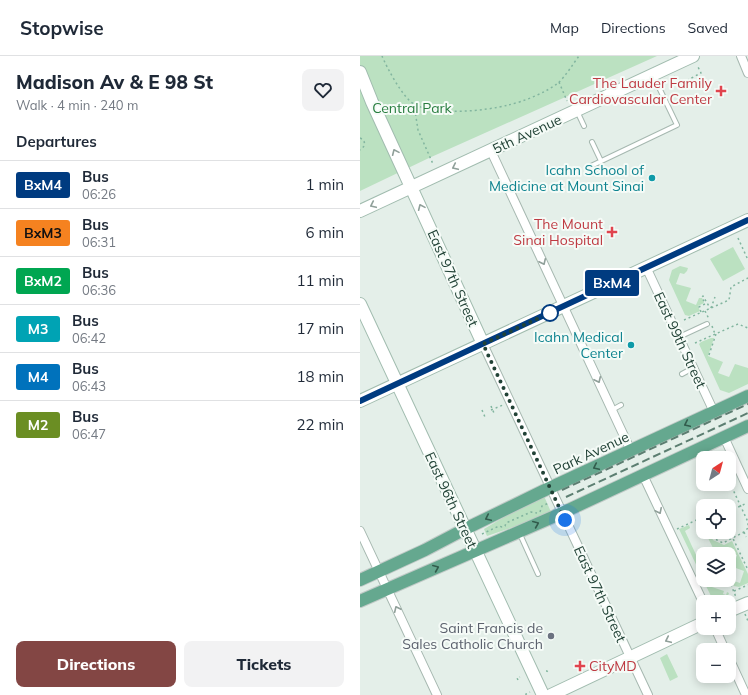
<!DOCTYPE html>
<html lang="en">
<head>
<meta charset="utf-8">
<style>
	:root { --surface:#fff; --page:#f2f2f3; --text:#1f2937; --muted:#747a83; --line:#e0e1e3; --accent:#834644 }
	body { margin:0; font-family:Mulish,sans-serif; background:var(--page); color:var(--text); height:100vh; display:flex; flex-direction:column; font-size:15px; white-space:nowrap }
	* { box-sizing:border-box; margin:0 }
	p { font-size:13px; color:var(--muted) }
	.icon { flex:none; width:22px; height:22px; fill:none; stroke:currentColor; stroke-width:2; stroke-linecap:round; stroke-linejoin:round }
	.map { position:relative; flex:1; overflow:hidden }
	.sheet { display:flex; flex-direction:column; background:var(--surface); width:360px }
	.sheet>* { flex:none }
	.badge { padding:0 8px; border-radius:3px; font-size:14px; line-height:26px }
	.needle { width:26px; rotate:36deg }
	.fabs { position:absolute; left:336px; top:395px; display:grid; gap:8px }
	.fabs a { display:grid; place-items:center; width:40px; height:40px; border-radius:8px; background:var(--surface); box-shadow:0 2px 10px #0003; font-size:20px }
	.you { position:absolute; width:20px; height:20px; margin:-10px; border:3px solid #fff; border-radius:50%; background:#1a73e8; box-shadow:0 0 0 6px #1a73e833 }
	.map>.badge { position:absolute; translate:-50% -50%; box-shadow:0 0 0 2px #fff }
	h2 { padding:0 16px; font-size:15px; line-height:36px }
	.round { display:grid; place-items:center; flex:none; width:42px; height:42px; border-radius:8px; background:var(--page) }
	.overview { display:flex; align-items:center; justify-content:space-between; height:68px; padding:0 16px }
	h1 { font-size:19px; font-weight:800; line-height:30px }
	.cta { display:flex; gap:8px; margin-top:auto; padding:8px 16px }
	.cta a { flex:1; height:46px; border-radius:8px; background:var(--accent); color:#fff; font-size:16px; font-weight:800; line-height:46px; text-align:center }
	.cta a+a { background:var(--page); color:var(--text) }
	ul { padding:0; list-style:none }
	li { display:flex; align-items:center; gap:12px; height:48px; padding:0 16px; border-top:1px solid var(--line) }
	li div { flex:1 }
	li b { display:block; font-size:15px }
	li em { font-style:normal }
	li .badge { min-width:44px; font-weight:700; text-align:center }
	header { display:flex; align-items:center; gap:24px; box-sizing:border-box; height:56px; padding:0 20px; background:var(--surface); border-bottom:1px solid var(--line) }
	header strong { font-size:19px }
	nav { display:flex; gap:22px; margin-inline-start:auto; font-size:14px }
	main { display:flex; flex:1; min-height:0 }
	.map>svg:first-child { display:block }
</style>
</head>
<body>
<header>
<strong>Stopwise</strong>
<nav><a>Map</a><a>Directions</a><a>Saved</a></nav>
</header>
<main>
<section class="sheet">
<div class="overview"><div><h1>Madison Av &amp; E 98 St</h1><p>Walk · 4 min · 240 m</p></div><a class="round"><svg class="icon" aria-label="heart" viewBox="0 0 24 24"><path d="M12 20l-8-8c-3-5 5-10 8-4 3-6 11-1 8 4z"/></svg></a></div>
<h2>Departures</h2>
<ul>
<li><span class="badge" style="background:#003b80;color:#fff">BxM4</span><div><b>Bus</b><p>06:26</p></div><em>1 min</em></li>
<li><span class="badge" style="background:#f58220;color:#111">BxM3</span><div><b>Bus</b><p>06:31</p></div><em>6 min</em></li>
<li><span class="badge" style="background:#00a651;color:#fff">BxM2</span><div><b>Bus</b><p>06:36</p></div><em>11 min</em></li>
<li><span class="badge" style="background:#00a3b4;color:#fff">M3</span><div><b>Bus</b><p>06:42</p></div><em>17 min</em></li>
<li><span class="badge" style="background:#0072bc;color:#fff">M4</span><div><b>Bus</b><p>06:43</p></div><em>18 min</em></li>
<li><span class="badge" style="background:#6b8e23;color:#fff">M2</span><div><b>Bus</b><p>06:47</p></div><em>22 min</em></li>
</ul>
<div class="cta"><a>Directions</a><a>Tickets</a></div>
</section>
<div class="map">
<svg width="388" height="639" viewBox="0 0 388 639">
	<rect width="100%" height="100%" fill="#e4efe9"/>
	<path fill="#bbe1c1" d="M0,0H297L69,102L0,135Z
		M373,191L385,213L363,225L350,203Z
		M320,210L328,212L327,215L324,218L320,217L316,228L331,232L326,245L336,249L339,242H342L344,247L338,250L340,255L329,260L325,259L309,224L312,214Z
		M351,282H354L348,300L363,306L358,317L369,321L375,308L388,312V328L369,337L360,334L339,288L341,286Z
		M184,440L191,456L177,463L127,480L124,473L169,446Z
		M329,469L330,472L325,475L337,501L353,492L345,476H349L353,484L364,489L372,485L388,518V527L379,531L374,530L372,527L374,525L380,527L384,515L373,511L377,499L365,495L364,498H343V523L319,473Z
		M343,524H354L352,531L364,535L363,538L366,539L367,536L369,537L367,543L359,546H354Z
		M307,598L318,621L310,625L300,602Z"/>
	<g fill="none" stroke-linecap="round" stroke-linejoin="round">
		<g stroke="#a6b8b0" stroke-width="6">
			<path id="service" d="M217,55L224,70
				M232,86L241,105
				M231,110L317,69L293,19
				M319,281L347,268
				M322,318L333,312
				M252,354L261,349
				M159,476L178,518"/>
		</g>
		<g stroke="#a6b8b0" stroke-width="10">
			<path id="minor" d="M381,0L388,17
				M131,95L271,395
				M286,211L354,356
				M123,288L288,639
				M364,381L388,433
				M283,419L343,546
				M0,475L77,639
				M355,572L365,594
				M369,602L386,639"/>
		</g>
		<g stroke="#a1bcaf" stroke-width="14">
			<path id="secondary" d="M0,16L12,46L123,288
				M0,155L333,0
				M0,248L183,639
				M0,345L388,164
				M369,555L388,547
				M191,639L343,567"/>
		</g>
		<g stroke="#c1cac7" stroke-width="14">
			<path id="primary" d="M0,524L65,494L105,473L183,435L388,340
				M0,545L202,457L388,370"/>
		</g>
		<path stroke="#82b59f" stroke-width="1.5" stroke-dasharray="2 3" stroke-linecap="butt" d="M22,0C27,12 43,42 54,48C75,60 126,55 148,49C163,46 187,36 198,27C205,21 213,8 219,0
			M314,20L318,29L341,17L337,9
			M199,26L207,45
			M54,48L58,74L73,108
			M0,82C6,85 6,90 0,94
			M378,182L388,204
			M351,252L355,241
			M345,255L349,263
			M341,256L339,251L345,248L342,241L343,240L350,252
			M324,264L369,244L371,231L388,222
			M352,270L355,278
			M335,287L378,268L388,272
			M349,299L356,278
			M131,350L134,357
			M122,354L125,361
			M131,354L143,349
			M355,445L358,450
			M369,455L385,448
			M180,456L182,450L189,447
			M317,473L343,461
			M369,474L388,514
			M350,476L353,482L363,487L384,476L388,472V466L369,425
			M384,476L386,481
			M122,478L139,470L142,471L145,470L146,467L171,456L177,457
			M369,524L376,541
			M374,535L388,529
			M385,558L388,565
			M186,615H187L188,616
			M158,624L157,622L160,621
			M166,639V638L170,636"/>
		<use href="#service" stroke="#fff" stroke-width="4"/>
		<use href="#minor" stroke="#fff" stroke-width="8"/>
		<use href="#secondary" stroke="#fff" stroke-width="12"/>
		<use href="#primary" stroke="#65a88f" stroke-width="12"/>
		<path stroke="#5c7e71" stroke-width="2" stroke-dasharray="8 4" stroke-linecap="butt" d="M202,434L388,348
			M206,441L388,357"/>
	</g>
	<defs><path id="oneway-chevron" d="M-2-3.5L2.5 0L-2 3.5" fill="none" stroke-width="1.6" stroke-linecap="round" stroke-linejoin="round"/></defs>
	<g stroke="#90a09a">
		<use href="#oneway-chevron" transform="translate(35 96) rotate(-114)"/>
		<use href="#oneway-chevron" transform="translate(95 111) rotate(155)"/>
		<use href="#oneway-chevron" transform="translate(13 149) rotate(155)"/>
		<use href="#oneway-chevron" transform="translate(61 151) rotate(-114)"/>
		<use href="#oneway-chevron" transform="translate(183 206) rotate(65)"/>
		<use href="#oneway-chevron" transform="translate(238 324) rotate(65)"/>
		<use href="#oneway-chevron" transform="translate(299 455) rotate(64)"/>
		<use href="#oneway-chevron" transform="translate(37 553) rotate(-115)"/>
		<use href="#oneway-chevron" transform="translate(308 584) rotate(155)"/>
	</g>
	<g stroke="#325c4c">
		<use href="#oneway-chevron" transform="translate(327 368) rotate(155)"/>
		<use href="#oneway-chevron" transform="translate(236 411) rotate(155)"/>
		<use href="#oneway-chevron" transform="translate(128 462) rotate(155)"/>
		<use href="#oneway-chevron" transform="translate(176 468) rotate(-23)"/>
		<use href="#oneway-chevron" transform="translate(76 512) rotate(-23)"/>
	</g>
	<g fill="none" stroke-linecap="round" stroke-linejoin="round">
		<g stroke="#fff" stroke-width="9">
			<path id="line" d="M0,345L388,164"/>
		</g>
		<use href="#line" stroke="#003b80" stroke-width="6"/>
		<path stroke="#214236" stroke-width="4" stroke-dasharray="0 7.2" d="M190,257L123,288L205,464"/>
	</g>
	<g fill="#e0444e" stroke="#f5fbf7" stroke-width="1.5">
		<path d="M359 29h4v4h4v4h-4v4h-4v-4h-4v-4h4z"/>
		<path d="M250 170h4v4h4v4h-4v4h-4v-4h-4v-4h4z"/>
		<path d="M218 604h4v4h4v4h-4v4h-4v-4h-4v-4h4z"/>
	</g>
	<g fill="#0f9aa8" stroke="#f5fbf7" stroke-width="1.5">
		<circle cx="292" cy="122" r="4"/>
		<circle cx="271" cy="289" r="4"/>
	</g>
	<circle fill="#fff" stroke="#003b80" stroke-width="2" cx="190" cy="257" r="8"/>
	<circle fill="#6b7280" stroke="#f5fbf7" stroke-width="1.5" cx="191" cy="580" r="4"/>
	<g text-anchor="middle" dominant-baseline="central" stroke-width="4" stroke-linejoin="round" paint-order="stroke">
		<g font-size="14" fill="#be3a42" stroke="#f5fbf7" text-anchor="end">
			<text x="352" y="27">The Lauder Family<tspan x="352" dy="16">Cardiovascular Center</tspan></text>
			<text x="243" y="168">The Mount<tspan x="243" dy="16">Sinai Hospital</tspan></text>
			<text x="229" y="610" text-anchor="start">CityMD</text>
		</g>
		<g font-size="14" fill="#287d3f" stroke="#f5fbf7">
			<text x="52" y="52">Central Park</text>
		</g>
		<g font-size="14" fill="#214236" stroke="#f5fbf7">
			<text transform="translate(167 78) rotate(-25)">5th Avenue</text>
			<text transform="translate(93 222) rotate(66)">East 97th Street</text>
			<text transform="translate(320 284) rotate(65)">East 99th Street</text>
			<text transform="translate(231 397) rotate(-25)">Park Avenue</text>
			<text transform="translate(91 444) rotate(65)">East 96th Street</text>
			<text transform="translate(240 538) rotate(65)">East 97th Street</text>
		</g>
		<g font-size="14" fill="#0d838f" stroke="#f5fbf7" text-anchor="end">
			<text x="284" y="114">Icahn School of<tspan x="284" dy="16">Medicine at Mount Sinai</tspan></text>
			<text x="263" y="281">Icahn Medical<tspan x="263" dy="16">Center</tspan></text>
		</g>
		<g font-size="14" fill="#5b616d" stroke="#f5fbf7" text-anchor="end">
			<text x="183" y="572">Saint Francis de<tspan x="183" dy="16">Sales Catholic Church</tspan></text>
		</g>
	</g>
</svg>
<div class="fabs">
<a><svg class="needle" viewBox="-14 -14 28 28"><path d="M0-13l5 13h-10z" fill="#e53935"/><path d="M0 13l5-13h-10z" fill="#747a83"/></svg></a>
<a><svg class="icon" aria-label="locate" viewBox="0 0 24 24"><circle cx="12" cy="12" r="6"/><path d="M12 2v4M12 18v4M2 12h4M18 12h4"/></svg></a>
<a><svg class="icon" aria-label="layers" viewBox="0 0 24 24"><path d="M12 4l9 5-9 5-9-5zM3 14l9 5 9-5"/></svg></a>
<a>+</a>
<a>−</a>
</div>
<div class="you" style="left:205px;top:464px"></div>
<b class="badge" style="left:252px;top:227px;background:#003b80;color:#fff">BxM4</b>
</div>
</main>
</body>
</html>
